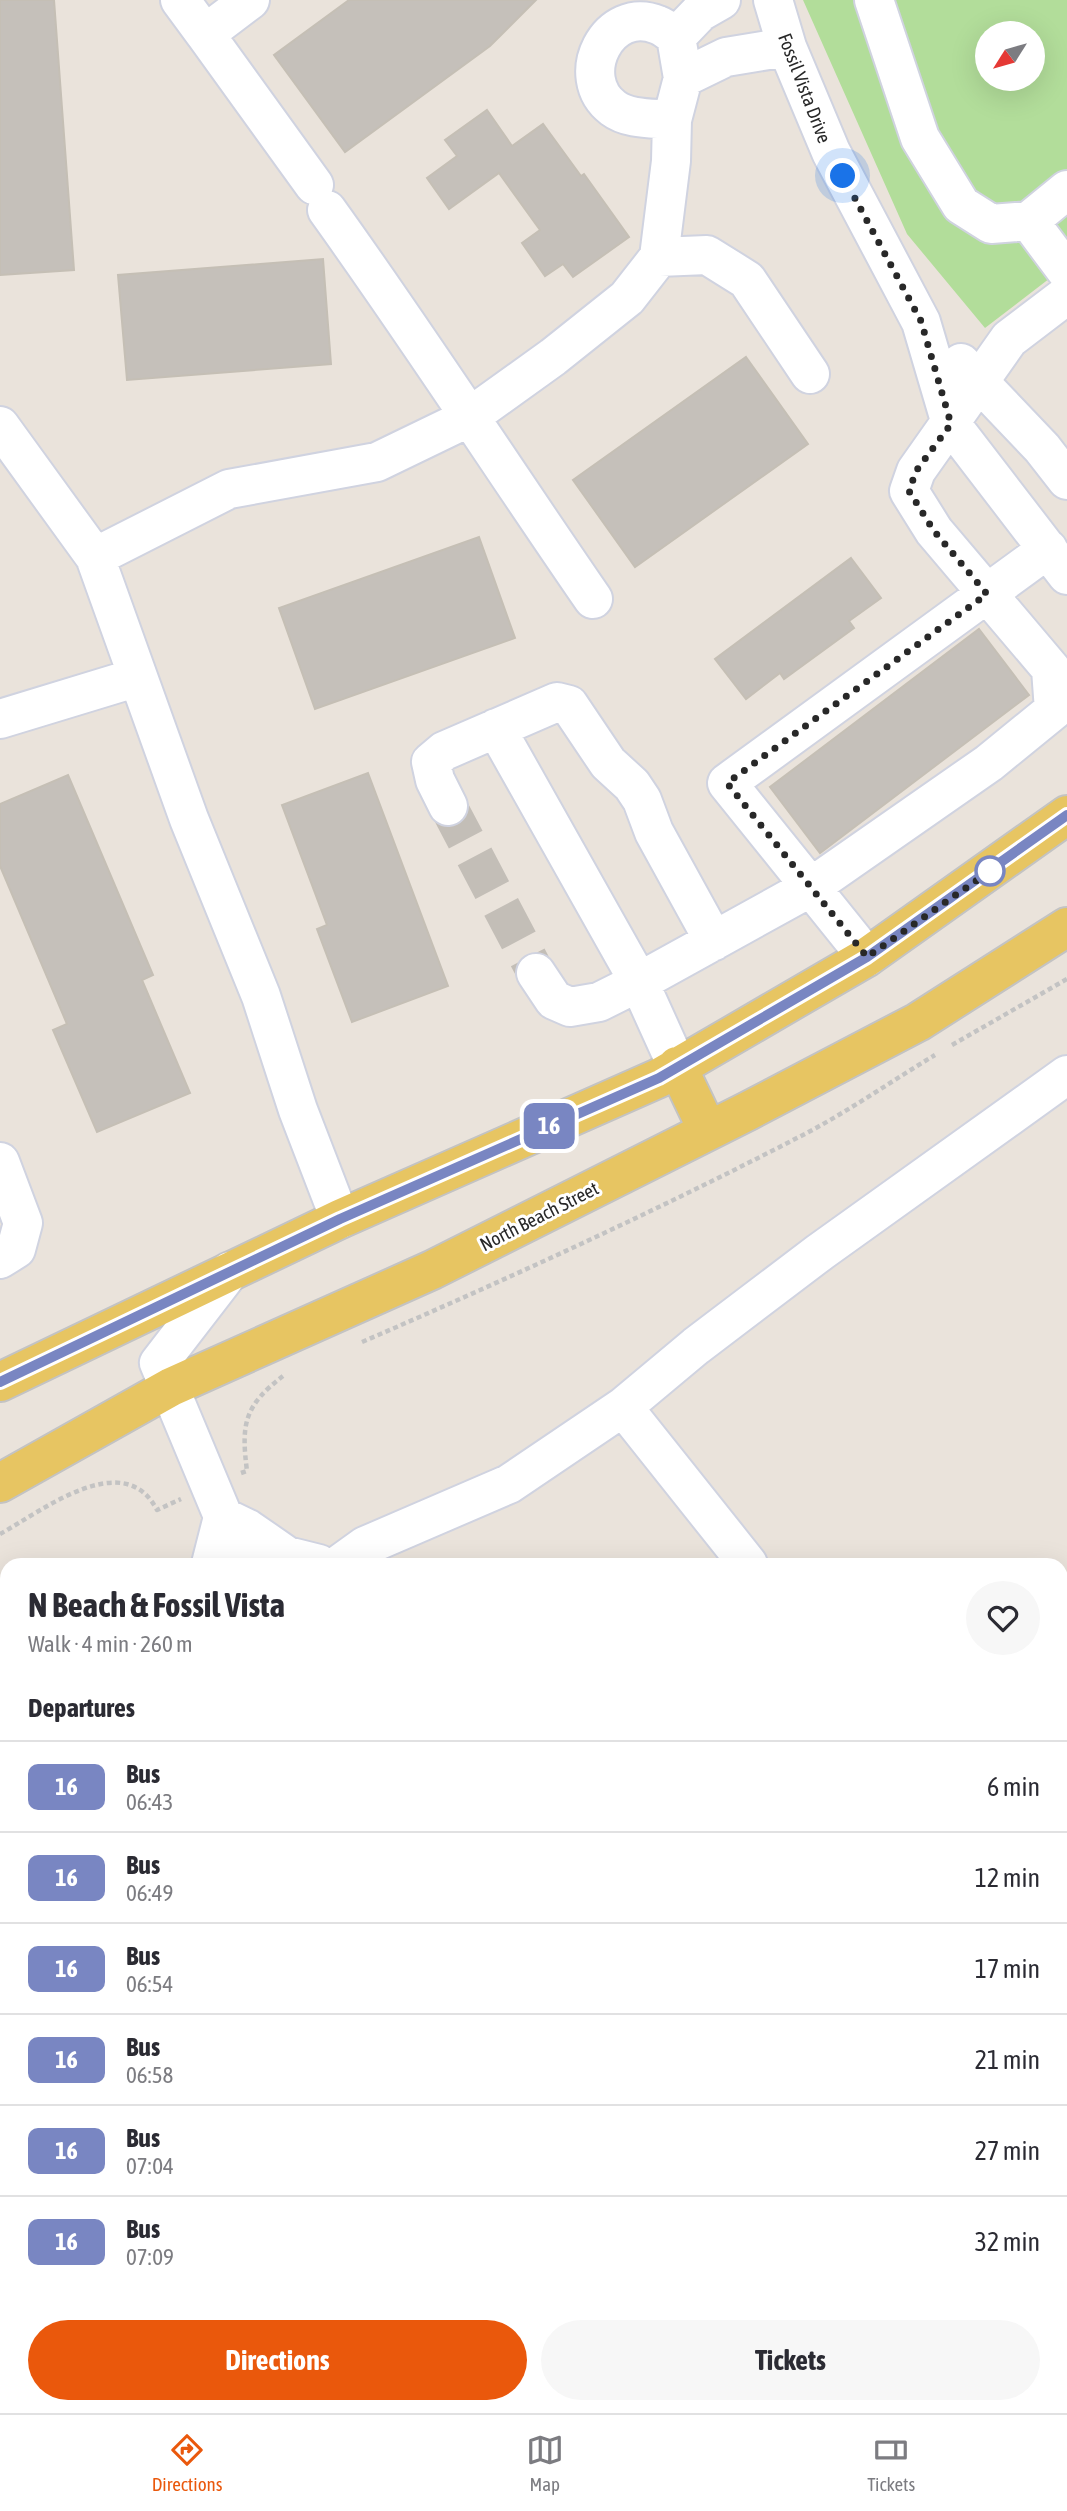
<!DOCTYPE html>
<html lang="en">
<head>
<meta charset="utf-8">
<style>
	:root { --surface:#fff; --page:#f7f7f7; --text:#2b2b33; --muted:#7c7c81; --line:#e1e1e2; --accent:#ea580c }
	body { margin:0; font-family:"Asap Condensed",sans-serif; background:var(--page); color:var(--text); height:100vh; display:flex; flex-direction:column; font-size:26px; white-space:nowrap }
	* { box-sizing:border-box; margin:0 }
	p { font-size:23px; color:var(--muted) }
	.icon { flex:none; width:38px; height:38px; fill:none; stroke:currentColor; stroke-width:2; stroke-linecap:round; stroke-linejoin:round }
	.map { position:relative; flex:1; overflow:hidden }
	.details { position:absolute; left:0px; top:1558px; width:1068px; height:856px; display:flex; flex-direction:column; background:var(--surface); border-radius:21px 21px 0 0; box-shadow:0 7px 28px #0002 }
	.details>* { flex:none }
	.badge { padding:0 14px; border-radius:10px; font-size:24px; line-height:46px }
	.needle { width:46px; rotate:233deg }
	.fabs { position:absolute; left:975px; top:21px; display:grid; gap:14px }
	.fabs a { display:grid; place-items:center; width:70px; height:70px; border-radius:50%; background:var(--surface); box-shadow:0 7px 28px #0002; font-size:35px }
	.you { position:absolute; width:35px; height:35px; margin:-18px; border:5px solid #fff; border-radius:50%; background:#1a73e8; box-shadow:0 0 0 10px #1a73e833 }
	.map>.badge { position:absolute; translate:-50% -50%; box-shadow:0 0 0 4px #fff }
	h2 { padding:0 28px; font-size:26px; line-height:63px }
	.round { display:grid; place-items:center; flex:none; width:74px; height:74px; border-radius:37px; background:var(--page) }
	.overview { display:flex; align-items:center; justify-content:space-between; height:119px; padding:0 28px }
	h1 { font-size:33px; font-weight:700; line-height:52px }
	.primary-button { display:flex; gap:14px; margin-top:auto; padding:14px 28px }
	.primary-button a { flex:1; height:80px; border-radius:42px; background:var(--accent); color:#fff; font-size:28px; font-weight:700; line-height:80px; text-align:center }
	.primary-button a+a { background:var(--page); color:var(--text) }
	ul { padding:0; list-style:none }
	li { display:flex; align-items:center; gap:21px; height:91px; padding:0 28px; border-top:2px solid var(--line) }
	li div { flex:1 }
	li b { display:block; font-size:26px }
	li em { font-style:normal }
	li .badge { min-width:77px; font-weight:700; text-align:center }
	.tab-bar { display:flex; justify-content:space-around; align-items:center; height:98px; border-top:2px solid var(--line); background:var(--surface); font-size:19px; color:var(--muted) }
	.tab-bar a { display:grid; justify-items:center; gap:4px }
	.tab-bar .current { color:var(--accent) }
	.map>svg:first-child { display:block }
</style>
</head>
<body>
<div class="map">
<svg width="1067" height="2413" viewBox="0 0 1067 2413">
	<rect width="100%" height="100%" fill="#eae3db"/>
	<path fill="#b2dd9a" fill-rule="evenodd" d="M803,0H1067V265L985,328L907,234ZM987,33H1032V79H987Z"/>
	<path fill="#73cae6" d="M790,2406H842L836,2413H797Z"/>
	<path fill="#c5c0ba" stroke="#c5bfb5" stroke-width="2" d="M0,0H54L74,270L0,275Z
		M349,0H536L490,46L345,152L274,55Z
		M487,110L512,146L543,124L581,176L584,174L629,237L573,277L563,264L545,276L522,243L540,230L499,173L449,209L427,178L457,156L445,140Z
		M323,259L331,364L127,380L118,275Z
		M746,357L808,444L635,567L573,480Z
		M479,537L515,638L315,709L279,608Z
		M851,558L881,598L849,621L854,628L784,679L780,673L746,699L715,659Z
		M979,629L1029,695L820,853L770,787Z
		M368,773L448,986L352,1022L317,929L327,925L282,805Z
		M68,775L153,975L142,980L190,1093L97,1132L53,1030L67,1024L0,866V804Z"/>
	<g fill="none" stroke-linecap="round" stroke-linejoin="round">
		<path stroke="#c3beb7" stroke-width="38" stroke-dasharray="38 19" stroke-linecap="butt" d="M448,806L536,973"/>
		<g stroke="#d0d3e0" stroke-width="42">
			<path id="minor" d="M180,0L205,34
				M250,0L205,34L314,185
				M773,0L787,47L831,152L921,322L951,424L1067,575
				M874,0L920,138L961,205L991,224L1029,221L1067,190
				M676,37L700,12L721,0
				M683,78L726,57L787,47
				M327,210C419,338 504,470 593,599
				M1029,221L1067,272
				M659,257L707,255L747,280L810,374
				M961,363L1042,448L1067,480
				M0,426L95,557L189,819L261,996L298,1110L340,1219
				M95,557L229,489L377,462L468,418L553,357L627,298L659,257L671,161L672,120L683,78L676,37C671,33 664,27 658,25C608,4 572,77 613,108C629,120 653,118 672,120
				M0,719L138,677
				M496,728L639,982L677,1066
				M448,806L435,780L431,762L444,751L557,702L569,705L608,763L632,785L642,800L654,832L714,941
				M867,957L727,783L1048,549
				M536,973L554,1000L570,1007L599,1002L639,982L811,887L989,763L1054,710L1051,669L934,531L909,491L916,471L1009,339L1067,295
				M0,1162L23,1223L16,1249L0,1259
				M230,1271L159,1363L243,1564
				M623,1407L696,1346L820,1252L1067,1075
				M211,1564L223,1517L248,1529L287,1556L319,1564
				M340,1564L365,1546L509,1484L623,1407L748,1564
				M1060,1735L1067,1730
				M0,2248L7,2242
				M386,2406L391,2413
				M607,2406L612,2413"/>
		</g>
		<g stroke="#c3c3c3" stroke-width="42">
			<path id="major" d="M677,1066L708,1131
				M0,1382L340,1219L659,1078L867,957L1067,815
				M0,1483L171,1387L432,1270L748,1111L918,1022L1067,927"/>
		</g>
		<path stroke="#c3c3c3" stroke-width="4.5" stroke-dasharray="5 3.5" stroke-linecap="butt" d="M952,1045L1067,979
			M362,1342C510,1278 656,1211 799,1137C846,1113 890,1082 935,1055
			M241,1473L247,1471C241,1424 244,1406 283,1376
			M0,1534C42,1511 124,1446 157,1510L181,1499"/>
		<use href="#minor" stroke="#fff" stroke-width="38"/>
		<use href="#major" stroke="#e7c562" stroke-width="38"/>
	</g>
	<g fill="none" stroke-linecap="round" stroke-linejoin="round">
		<g stroke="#fff" stroke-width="16">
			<path id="line" d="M0,1382L340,1219L659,1078L867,957L1067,815"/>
		</g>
		<use href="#line" stroke="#7986c2" stroke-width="10"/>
		<path stroke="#282828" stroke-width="7" stroke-dasharray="0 12.6" d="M843,176L921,321L951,424L916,471L909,491L934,531L987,594L727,783L867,957L990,871"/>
	</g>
	<circle fill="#fff" stroke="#7986c2" stroke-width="3.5" cx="990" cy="871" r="14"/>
	<g text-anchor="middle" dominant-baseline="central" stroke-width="6" stroke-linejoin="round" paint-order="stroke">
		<g font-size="19" fill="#282828" stroke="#fff">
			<text transform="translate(805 88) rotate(69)">Fossil Vista Drive</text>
			<text transform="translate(539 1216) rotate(-27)">North Beach Street</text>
		</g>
	</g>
</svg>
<div class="fabs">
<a><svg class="needle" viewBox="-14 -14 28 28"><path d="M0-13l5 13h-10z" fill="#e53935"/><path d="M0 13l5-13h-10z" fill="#7c7c81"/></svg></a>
</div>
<div class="you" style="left:843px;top:176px"></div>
<b class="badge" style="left:549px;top:1126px;background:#7986c2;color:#fff">16</b>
<section class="details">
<div class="overview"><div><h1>N Beach &amp; Fossil Vista</h1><p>Walk · 4 min · 260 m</p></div><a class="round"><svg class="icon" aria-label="heart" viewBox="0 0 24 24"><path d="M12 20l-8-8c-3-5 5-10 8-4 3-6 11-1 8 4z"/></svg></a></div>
<h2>Departures</h2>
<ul>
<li><span class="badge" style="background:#7986c2;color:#fff">16</span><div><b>Bus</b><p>06:43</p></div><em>6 min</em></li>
<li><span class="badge" style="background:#7986c2;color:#fff">16</span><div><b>Bus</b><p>06:49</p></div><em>12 min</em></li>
<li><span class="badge" style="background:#7986c2;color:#fff">16</span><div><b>Bus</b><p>06:54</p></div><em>17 min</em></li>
<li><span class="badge" style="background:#7986c2;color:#fff">16</span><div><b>Bus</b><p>06:58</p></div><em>21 min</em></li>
<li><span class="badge" style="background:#7986c2;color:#fff">16</span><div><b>Bus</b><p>07:04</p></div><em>27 min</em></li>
<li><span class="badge" style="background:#7986c2;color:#fff">16</span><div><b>Bus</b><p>07:09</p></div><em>32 min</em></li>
</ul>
<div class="primary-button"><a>Directions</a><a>Tickets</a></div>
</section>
</div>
<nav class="tab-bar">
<a class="current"><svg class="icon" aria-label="directions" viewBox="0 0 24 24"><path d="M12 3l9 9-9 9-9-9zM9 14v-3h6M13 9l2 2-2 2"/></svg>Directions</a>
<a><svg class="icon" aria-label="map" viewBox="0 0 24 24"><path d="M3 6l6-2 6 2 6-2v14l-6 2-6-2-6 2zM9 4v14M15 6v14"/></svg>Map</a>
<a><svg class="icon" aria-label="tickets" viewBox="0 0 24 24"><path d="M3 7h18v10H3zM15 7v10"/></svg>Tickets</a>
</nav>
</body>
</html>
